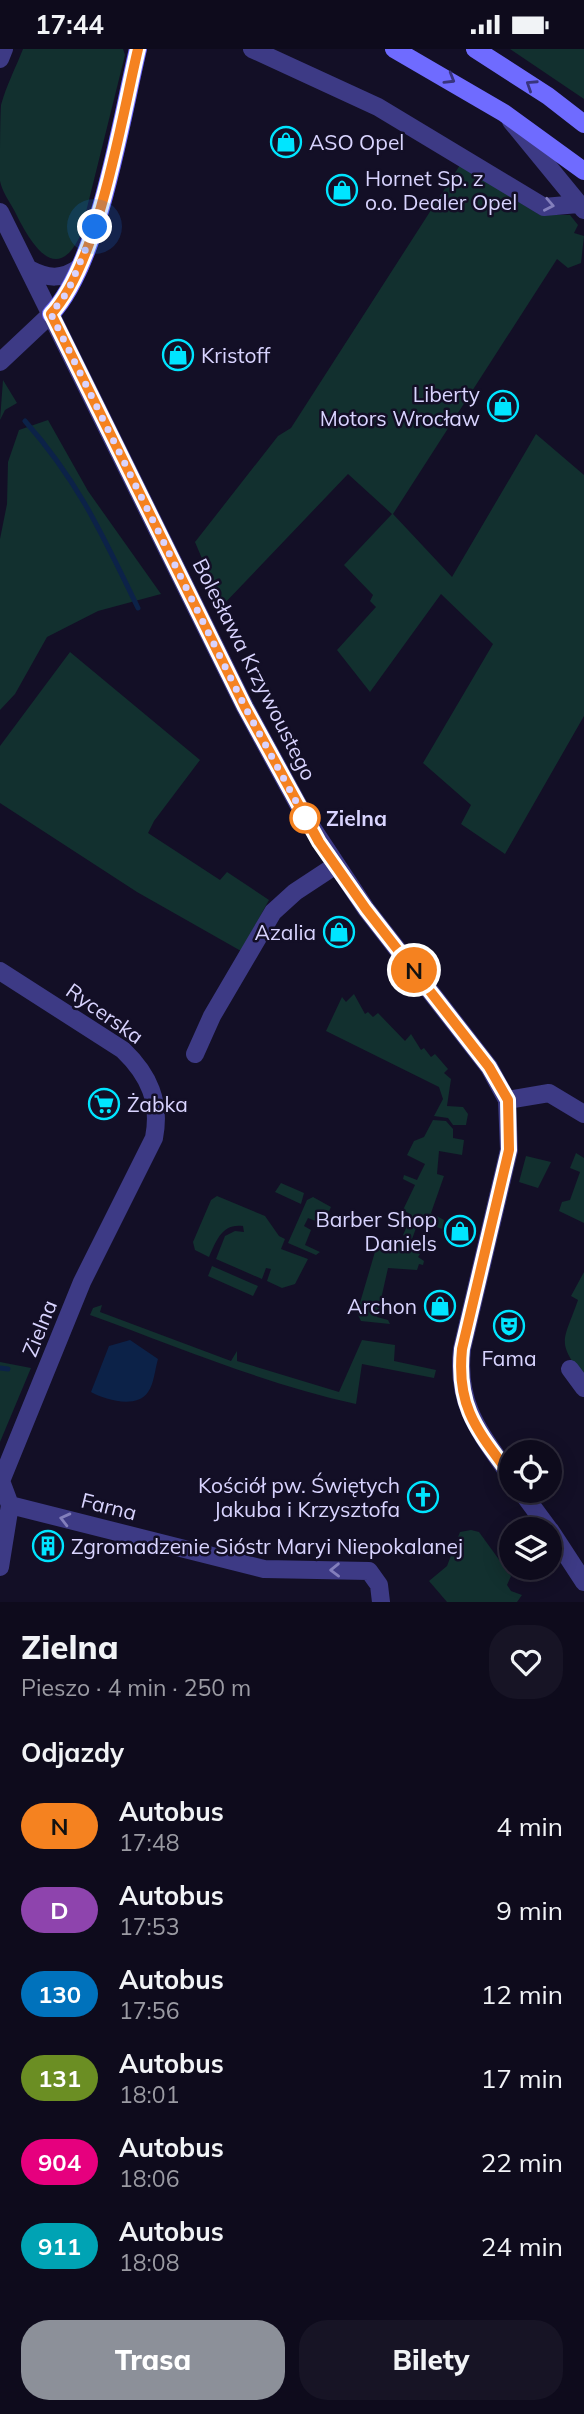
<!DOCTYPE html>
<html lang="pl">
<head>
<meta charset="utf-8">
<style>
	:root { --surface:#0e0b1c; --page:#171425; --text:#f1f3f6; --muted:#9b9ba3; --line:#2e2b3b; --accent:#8c9099 }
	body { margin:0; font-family:Mulish,sans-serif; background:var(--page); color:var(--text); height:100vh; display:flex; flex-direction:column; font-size:26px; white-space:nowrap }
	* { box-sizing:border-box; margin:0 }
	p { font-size:23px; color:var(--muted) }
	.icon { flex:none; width:38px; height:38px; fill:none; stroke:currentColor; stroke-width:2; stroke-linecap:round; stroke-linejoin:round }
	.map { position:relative; height:1553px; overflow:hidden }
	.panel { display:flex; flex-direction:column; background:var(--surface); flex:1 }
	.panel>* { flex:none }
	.badge { padding:0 14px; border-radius:23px; font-size:24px; line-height:46px }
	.tools { position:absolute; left:499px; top:1391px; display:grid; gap:14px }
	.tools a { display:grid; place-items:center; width:63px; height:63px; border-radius:50%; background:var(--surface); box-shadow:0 4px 18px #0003,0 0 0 2px var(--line); font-size:35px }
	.you { position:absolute; width:35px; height:35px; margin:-18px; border:5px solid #fff; border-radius:50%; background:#1a73e8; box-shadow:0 0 0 10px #1a73e833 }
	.map>.badge { position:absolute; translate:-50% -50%; box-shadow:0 0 0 4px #fff }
	h2 { padding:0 21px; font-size:26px; line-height:63px }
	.round { display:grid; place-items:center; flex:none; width:74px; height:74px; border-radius:28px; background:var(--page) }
	.overview { display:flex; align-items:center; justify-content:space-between; height:119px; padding:0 21px }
	h1 { font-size:33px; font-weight:800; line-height:52px }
	.button { display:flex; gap:14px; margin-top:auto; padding:14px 21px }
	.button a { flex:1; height:80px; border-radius:28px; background:var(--accent); color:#fff; font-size:28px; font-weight:800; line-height:80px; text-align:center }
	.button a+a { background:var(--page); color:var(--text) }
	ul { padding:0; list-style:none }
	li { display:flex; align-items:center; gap:21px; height:84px; padding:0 21px }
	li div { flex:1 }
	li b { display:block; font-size:26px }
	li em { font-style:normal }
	li .badge { min-width:77px; font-weight:700; text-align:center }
	.status { display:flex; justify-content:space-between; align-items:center; height:49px; padding:0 35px; background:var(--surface); direction:ltr }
	.status svg { height:19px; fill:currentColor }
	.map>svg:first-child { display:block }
</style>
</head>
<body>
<div class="status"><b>17:44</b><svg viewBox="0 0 49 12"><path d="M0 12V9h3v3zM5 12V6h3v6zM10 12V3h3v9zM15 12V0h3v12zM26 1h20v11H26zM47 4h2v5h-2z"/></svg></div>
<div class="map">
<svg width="584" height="1553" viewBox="0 0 584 1553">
	<rect width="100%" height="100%" fill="#130f26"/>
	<path fill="#12302f" d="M23,0H123L125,6L80,187C55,239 29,191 14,161C9,152 2,142 0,132C0,116 0,70 1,56C6,37 16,18 23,0Z
		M510,0H584V50Z
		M460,116L540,166H570L578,176L574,184L584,187L581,214L568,219L557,210L393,465L452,528L536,385L584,426V667L505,805L461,775L471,756L423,714L493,595L441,545L370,643L337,601L376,558L370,552L373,546L344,516L392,465L348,425L222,557L195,493L278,387L291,379Z
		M3,331L17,354L5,361L0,371Z
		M48,371L88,442L161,545L98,562L47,588L15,645L0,661V490L7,455L8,413L19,381Z
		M70,603L200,711L154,772L148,784L220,831L227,823L269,851L241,902L137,843L0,754V697Z
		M354,945L365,965L368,963L373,968L378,964L405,992L411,985L421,1001L424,999L431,1008L435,1005L448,1020L444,1024L451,1030L447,1057L463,1058L468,1065L466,1076H453L448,1069L434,1067L443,1050L439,1038L326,982L342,948L346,953Z
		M433,1071L446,1072L453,1080V1089L464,1091L462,1106L439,1102L437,1125L444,1127L431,1164L444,1171L442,1180L419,1171L412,1190L403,1186L412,1166L403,1161L415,1136L403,1130L404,1126L417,1131L425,1115L407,1106L414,1092L424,1088Z
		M576,1104L584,1109V1174L559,1162L562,1153L570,1151L580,1123L570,1119Z
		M526,1107L551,1113L538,1139L519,1133Z
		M281,1134L304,1144L301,1155L275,1143Z
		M217,1147L265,1167L279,1187L285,1190L281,1200L308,1210L295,1235L282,1239L267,1232L271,1220L266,1219L262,1230L216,1210L225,1187L235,1182L244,1183L243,1177C222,1174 216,1192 209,1208L195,1201L193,1193L211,1151Z
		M313,1148L331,1158L323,1175L308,1169L304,1177L311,1181L305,1196L320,1203L316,1206L288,1194L307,1151Z
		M401,1190L411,1193L408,1200L420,1205L418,1208L424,1212L423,1216L419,1215L417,1221L388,1219L377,1268L388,1271L390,1275L361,1272L357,1264L377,1196L395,1203Z
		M212,1217L258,1237L253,1247L208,1227Z
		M584,1223V1328C555,1292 564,1292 578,1251L571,1247Z
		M102,1256L100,1263L231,1312L237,1302V1312L339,1343L362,1291L395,1296L394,1312L436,1321L434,1329L362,1315L356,1355C265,1335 178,1298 90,1266L93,1259Z
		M0,1313L31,1319L0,1393Z
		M471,1481L479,1483L511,1527L507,1536L511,1542L522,1546L517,1553H447L429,1532L447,1517L460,1483Z"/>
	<path fill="#0c2248" d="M130,1291L158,1310C155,1320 154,1335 148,1343C137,1360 105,1351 91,1343L109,1297Z"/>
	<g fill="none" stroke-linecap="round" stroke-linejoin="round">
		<path stroke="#0c2248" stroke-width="5" d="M25,372C79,433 103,487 138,559
			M0,1319L8,1320"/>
		<path stroke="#3d3a85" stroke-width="18" d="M252,0L378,58L544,158L578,155
			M0,10L4,0
			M511,72L584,161
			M0,163L245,658L305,768L366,860L489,1018L507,1051L509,1101L462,1300C456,1357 480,1383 511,1428
			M29,220C48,230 62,231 80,218
			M0,313L51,265
			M0,922L123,1001C149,1026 161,1053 154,1089L82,1233L1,1432L10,1456L0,1518
			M195,1005L212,967L273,863L295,843L336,816
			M507,1051L549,1044L584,1065
			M570,1320L584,1339
			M521,1442L549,1480
			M10,1456L264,1520L369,1522L379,1536L381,1553
			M550,1481L584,1533"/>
		<path stroke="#6f6bff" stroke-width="18" d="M394,0L504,64L584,122
			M475,0L548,47L584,75
			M51,265C99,214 121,71 138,0"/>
	</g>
	<defs><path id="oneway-chevron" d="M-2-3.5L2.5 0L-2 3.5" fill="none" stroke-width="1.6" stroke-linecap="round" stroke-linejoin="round" transform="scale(1.75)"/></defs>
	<g stroke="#38347d">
		<use href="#oneway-chevron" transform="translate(450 30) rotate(31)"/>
		<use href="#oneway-chevron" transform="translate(531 36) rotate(-147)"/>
	</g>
	<g stroke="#837fbc">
		<use href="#oneway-chevron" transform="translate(549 156) rotate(11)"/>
		<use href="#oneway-chevron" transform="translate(65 1470) rotate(-166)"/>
		<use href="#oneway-chevron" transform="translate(335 1521) rotate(179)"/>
	</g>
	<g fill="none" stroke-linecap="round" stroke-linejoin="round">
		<g stroke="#fff" stroke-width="16">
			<path id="line" d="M138,0C121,71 99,213 51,265L245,658L319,793L366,860L489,1018L508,1051L509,1101L462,1300C456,1359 478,1382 511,1427"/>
		</g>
		<use href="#line" stroke="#f58220" stroke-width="10"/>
		<path stroke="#d9d4ff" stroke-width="7" stroke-dasharray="0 12.6" d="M95,178L68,242L51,265L245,658L305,769"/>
	</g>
	<defs>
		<g id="shop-ring" transform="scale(1.575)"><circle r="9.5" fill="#130f26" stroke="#00e5ff" stroke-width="1.5"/><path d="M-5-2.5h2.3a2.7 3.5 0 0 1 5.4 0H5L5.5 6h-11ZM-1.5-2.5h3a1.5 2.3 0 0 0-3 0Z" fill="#00e5ff"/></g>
		<g id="supermarket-ring" transform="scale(1.575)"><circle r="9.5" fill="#130f26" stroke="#00e5ff" stroke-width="1.5"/><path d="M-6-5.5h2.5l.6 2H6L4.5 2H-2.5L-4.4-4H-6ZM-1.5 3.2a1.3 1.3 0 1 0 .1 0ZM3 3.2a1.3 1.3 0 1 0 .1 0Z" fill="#00e5ff"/></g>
		<g id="theatre-ring" transform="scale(1.575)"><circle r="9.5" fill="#130f26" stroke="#00e5ff" stroke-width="1.5"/><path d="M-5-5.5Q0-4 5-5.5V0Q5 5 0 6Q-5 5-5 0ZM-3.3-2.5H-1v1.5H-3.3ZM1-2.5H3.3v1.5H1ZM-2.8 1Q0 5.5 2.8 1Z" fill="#00e5ff"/></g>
		<g id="church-ring" transform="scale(1.575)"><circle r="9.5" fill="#130f26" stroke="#00e5ff" stroke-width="1.5"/><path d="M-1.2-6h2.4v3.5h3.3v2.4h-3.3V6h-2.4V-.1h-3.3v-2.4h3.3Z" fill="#00e5ff"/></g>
		<g id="building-ring" transform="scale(1.575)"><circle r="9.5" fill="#130f26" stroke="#00e5ff" stroke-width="1.5"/><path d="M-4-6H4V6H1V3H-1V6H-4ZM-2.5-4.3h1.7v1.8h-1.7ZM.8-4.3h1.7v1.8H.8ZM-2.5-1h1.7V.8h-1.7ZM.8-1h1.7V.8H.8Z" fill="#00e5ff"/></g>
	</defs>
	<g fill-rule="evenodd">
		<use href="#shop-ring" x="286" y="93"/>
		<use href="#shop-ring" x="342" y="141"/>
		<use href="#shop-ring" x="178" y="306"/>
		<use href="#shop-ring" x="503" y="357"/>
		<use href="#shop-ring" x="339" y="883"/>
		<use href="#supermarket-ring" x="104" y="1055"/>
		<use href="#shop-ring" x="460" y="1182"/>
		<use href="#shop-ring" x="440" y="1257"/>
		<use href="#theatre-ring" x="509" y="1277"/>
		<use href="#church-ring" x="423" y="1448"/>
		<use href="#building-ring" x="48" y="1497"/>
	</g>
	<circle fill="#fff" stroke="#f58220" stroke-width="3.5" cx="305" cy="769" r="14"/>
	<g text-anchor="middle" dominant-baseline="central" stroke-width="5" stroke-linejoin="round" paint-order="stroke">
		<g font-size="21" fill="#d9d4ff" stroke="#130f26" text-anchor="start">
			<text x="309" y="93">ASO Opel</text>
			<text x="365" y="129">Hornet Sp. z<tspan x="365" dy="24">o.o. Dealer Opel</tspan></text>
			<text x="201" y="306">Kristoff</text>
			<text x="480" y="345" text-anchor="end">Liberty<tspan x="480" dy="24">Motors Wrocław</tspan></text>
			<text x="316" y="883" text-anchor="end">Azalia</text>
			<text x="127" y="1055">Żabka</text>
			<text x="437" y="1170" text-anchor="end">Barber Shop<tspan x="437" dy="24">Daniels</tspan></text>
			<text x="417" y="1257" text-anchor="end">Archon</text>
			<text x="509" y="1309" text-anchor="middle">Fama</text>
			<text x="400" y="1436" text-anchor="end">Kościół pw. Świętych<tspan x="400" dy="24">Jakuba i Krzysztofa</tspan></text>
			<text x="71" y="1497">Zgromadzenie Sióstr Maryi Niepokalanej</text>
		</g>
		<g font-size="21" fill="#d9d4ff" stroke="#130f26">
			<text transform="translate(255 620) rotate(63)">Bolesława Krzywoustego</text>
			<text transform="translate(105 964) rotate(35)">Rycerska</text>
			<text transform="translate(39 1279) rotate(-68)">Zielna</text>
			<text transform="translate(109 1457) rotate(14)">Farna</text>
		</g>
		<g font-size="21" font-weight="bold" fill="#d9d4ff" stroke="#130f26" text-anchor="start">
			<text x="326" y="769">Zielna</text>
		</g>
	</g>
</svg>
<div class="tools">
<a><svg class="icon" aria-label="locate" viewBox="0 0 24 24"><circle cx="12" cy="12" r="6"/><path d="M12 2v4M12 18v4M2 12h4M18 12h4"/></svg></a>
<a><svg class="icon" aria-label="layers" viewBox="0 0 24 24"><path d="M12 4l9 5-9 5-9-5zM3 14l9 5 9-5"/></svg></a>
</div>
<div class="you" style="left:95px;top:178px"></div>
<b class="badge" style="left:414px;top:921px;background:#f58220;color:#111">N</b>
</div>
<section class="panel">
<div class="overview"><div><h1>Zielna</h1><p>Pieszo · 4 min · 250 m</p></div><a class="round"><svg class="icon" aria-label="heart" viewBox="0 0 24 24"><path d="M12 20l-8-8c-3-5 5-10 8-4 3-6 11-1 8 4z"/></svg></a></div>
<h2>Odjazdy</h2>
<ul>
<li><span class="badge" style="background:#f58220;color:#111">N</span><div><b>Autobus</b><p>17:48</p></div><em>4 min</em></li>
<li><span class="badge" style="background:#8e44ad;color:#fff">D</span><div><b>Autobus</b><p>17:53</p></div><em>9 min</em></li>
<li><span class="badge" style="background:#0072bc;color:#fff">130</span><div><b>Autobus</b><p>17:56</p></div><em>12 min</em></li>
<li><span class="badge" style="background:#6b8e23;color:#fff">131</span><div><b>Autobus</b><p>18:01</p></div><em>17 min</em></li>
<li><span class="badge" style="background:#e6007e;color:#fff">904</span><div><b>Autobus</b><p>18:06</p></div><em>22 min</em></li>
<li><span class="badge" style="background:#00a3b4;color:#fff">911</span><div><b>Autobus</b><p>18:08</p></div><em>24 min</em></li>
</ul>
<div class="button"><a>Trasa</a><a>Bilety</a></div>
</section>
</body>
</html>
